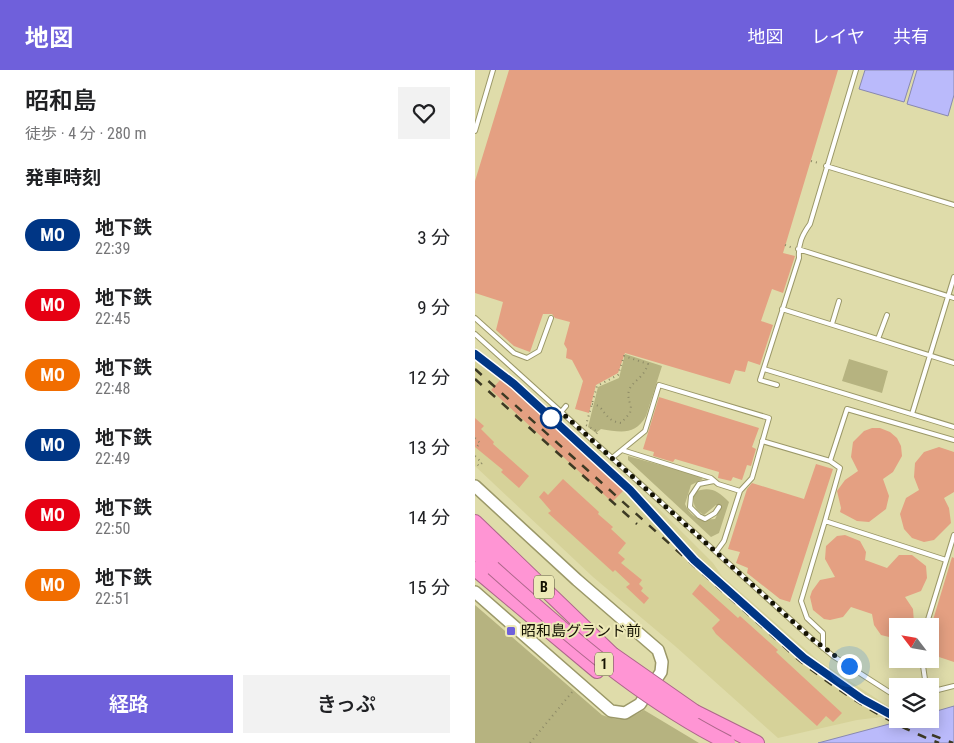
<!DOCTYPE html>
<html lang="ja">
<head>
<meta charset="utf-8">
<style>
	:root { --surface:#fff; --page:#f2f2f2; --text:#202124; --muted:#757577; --accent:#6f60db }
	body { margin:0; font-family:"Roboto Condensed","Noto Sans JP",sans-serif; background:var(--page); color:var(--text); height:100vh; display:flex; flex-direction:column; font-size:19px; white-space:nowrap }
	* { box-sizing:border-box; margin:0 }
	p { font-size:16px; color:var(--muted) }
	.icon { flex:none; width:28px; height:28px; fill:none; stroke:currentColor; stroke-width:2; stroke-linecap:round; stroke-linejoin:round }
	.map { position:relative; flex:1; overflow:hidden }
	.drawer { display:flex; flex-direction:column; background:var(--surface); width:475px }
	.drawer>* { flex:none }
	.badge { padding:0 10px; border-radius:16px; font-size:18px; line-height:32px }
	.needle { width:32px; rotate:301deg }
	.controls { position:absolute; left:414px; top:548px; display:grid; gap:10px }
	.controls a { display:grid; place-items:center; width:50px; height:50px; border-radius:0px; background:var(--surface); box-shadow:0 2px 12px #0003; font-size:25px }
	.you { position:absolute; width:25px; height:25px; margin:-12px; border:4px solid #fff; border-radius:50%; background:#1a73e8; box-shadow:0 0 0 8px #1a73e833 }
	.map>.badge { position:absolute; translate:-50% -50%; box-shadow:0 0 0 2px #fff }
	h2 { padding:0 25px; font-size:19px; line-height:45px }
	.round { display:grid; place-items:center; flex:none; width:52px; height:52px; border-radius:0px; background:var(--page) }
	.head { display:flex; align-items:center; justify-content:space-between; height:85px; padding:0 25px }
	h1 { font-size:24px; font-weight:600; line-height:38px }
	.primary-button { display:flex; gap:10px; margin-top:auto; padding:10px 25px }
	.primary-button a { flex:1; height:58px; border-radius:0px; background:var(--accent); color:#fff; font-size:20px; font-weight:600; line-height:58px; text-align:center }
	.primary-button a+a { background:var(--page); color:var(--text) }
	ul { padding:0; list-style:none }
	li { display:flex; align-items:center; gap:15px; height:70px; padding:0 25px }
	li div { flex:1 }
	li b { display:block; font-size:19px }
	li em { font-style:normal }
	li .badge { min-width:55px; font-weight:700; text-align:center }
	header { display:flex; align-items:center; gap:30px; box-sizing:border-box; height:70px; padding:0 25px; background:var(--accent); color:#fff }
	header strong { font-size:24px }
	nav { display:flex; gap:28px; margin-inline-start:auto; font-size:18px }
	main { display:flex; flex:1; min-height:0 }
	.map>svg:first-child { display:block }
</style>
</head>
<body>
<header>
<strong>地図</strong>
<nav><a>地図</a><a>レイヤ</a><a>共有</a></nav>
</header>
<main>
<section class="drawer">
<div class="head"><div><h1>昭和島</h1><p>徒歩 · 4 分 · 280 m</p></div><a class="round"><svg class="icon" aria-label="heart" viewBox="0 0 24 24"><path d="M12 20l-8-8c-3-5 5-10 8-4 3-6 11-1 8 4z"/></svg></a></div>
<h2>発車時刻</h2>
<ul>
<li><span class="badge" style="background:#003685;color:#fff">MO</span><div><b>地下鉄</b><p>22:39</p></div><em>3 分</em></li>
<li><span class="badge" style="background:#e60013;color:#fff">MO</span><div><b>地下鉄</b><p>22:45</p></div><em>9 分</em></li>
<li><span class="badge" style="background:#f16d00;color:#fff">MO</span><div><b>地下鉄</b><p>22:48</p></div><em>12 分</em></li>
<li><span class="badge" style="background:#003685;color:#fff">MO</span><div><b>地下鉄</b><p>22:49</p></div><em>13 分</em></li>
<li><span class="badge" style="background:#e60013;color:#fff">MO</span><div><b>地下鉄</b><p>22:50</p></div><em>14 分</em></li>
<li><span class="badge" style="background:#f16d00;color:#fff">MO</span><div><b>地下鉄</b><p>22:51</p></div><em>15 分</em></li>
</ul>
<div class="primary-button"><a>経路</a><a>きっぷ</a></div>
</section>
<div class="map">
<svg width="479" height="673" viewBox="0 0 479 673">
	<rect width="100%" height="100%" fill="#dfdcaa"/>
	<path fill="#d6d299" d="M0,277L184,439L238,493L247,506L344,591L422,642V645L382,650L303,668L200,576L118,507L0,396Z"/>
	<path fill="#b6b380" d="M150,284L187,296L171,346C160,366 145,362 126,359L121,363L113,357L123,317L144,308Z
		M374,289L413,301L407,323L367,311Z
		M153,386L221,405L228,409L216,415L210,434C216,448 225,450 240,449L246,438L241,435L229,445C218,438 218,434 219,422C235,416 242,420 254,432L244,463L236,467L153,390Z
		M0,535L127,645C145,652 152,650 169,640L224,673H0Z"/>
	<path fill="#babafb" stroke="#8888b0" d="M390,0H439L429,32L384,19Z
		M442,0H479V25L473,46L432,34Z
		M479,636V673H343L433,649H455V643Z"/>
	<path fill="#e4a082" d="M34,0H363L308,183L320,186L308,223L297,219L286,251L298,255L285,295L273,291L270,302L260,300L255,314L150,283L143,303L121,315L114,343L100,339L108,311L97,290L91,288L92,279L89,274L95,252L80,248L77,244H68L55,282L39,276L21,260L28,232L0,223V111Z
		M27,308L151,418L137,432L16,320Z
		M184,327L284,358L277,377L281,379L276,396L272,395L267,410L258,407L256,411L243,408L244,402L200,389L198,392L178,386L179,382L168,379Z
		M0,348L9,356L6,359L19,372L18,374L54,406L44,418L26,402L28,400L0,377Z
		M397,358H405L415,362L422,368L426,376L427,386L418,402L408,409L414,426L411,439L394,452L382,451L365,442L366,438L362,421L370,410L383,401L376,387L378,372L389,361Z
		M464,377L479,382V422L469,428L474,438L476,453L459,470L449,472L437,468L429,459L425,444L431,428L444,420L439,407L440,393L449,382Z
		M341,394L358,399L315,532L305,529L272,503L273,498L261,493L265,482L253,479L272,419L277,413L329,429Z
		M88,409L124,442L123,444L138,457L136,459L151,473L143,483L150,489L146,493L167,510L164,514L168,518L166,521L174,528L169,534L151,517L155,514L140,500L138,502L73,443L76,441L64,427L69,421L73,425Z
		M370,465L385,471L391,482L390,490L412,498L424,485H437L451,496L452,508L446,521L430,527L438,539L439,553L437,556H422V569L406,565L399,555L397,544L376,537L368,547L355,550L349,549L338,540L335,527L337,521L345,510L360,507L350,489L351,476L362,466Z
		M477,487L479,488V592L455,584V560Z
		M225,514L263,548L265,546L303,580L301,582L367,643L358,652L351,646L342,656L241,564L237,558L245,550L217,524Z"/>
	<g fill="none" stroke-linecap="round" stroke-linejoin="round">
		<g stroke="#9b9868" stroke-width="6">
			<path id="lane" d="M0,61L18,0
				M351,96L479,135
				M323,179L479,228
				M307,239L479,293
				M0,248L39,283L52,288L64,281L76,248
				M357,254L364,231
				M0,264L336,568L358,586L422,627
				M403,269L412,245
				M289,299L479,357
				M302,315L285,310L324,188C323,174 327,165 335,154L381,0
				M86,342L91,336
				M437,344L479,207
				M287,371L355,391L365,398L350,451L471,490
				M147,380L236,408L243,414L265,421
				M137,388L170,361L184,315L294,348L277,408L265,421L249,471L241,482
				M355,391L372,339L479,370
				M239,411L224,414L216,426L215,437L224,446L230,449L240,443L244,437
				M451,556L479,465
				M348,578V563L332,548L326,531L350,451
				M447,589L451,616
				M455,622L479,616"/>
		</g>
		<g stroke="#9b9868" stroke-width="14">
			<path id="secondary" d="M0,416L102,510L183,580L187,592L186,602L165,634L150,643L136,641L0,522"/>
		</g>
		<g stroke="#ad678a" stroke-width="16">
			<path id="highway" d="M0,452L137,584
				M0,467L59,520
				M0,482L18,498
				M0,499L122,601
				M220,642L282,673"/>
		</g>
		<path stroke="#8d8a66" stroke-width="2" stroke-dasharray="1 4" stroke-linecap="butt" d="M336,91L344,93
			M310,175L318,178
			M117,334L124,336C132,345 133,351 146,353L155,343L156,336C146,312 167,314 173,294L149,286L143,305L122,316L111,355L123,362L120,365
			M0,368L5,373L0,379
			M104,378L106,380L112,374
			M0,386L7,393L4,396L0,392
			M55,673L98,621"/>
		<use href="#lane" stroke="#fff" stroke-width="4"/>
		<use href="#secondary" stroke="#fff" stroke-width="11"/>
		<use href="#highway" stroke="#ff95d4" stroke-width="14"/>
		<path stroke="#3d3a24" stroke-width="2.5" stroke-dasharray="9 9" stroke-linecap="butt" d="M0,284L39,314L155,420L213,484
			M0,299L325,591C367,624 414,654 464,673
			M0,309L162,454
			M457,665L478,673"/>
		<g stroke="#ad678a" stroke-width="16" stroke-linecap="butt">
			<path id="highway-bridge" d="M18,498C92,564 164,628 253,673
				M137,584L220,642"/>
		</g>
		<use href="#highway-bridge" stroke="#ff95d4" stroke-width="14"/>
	</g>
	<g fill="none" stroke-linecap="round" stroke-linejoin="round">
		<g stroke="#fff" stroke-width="11">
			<path id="line" d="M0,284L39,314L155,420L219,490L329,588L387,629L422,648"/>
		</g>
		<use href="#line" stroke="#003685" stroke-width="8"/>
		<path stroke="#141202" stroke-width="5" stroke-dasharray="0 9" d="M76,348L86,342L336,568L374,596"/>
	</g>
	<circle fill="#fff" stroke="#003685" stroke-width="2.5" cx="76" cy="348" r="10"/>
	<rect fill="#6f60db" stroke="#ede9b7" stroke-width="2" x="31" y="556" width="10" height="10" rx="2.5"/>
	<g text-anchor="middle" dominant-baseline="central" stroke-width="4" stroke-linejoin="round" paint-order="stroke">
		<g fill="#ede9b7" stroke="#555238" stroke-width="1">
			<rect x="59" y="505.5" width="20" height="23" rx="4"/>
			<rect x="120" y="582.5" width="18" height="23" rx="4"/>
		</g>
		<g font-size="14" font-weight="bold" fill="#141202">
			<text x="69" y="517">B</text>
			<text x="129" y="594">1</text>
		</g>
		<g font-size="15" fill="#141202" stroke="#ede9b7" text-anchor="start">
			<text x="46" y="561">昭和島グランド前</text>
		</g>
	</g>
</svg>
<div class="controls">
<a><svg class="needle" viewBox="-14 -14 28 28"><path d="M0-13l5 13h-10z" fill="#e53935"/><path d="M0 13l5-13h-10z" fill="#757577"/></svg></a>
<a><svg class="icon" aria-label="layers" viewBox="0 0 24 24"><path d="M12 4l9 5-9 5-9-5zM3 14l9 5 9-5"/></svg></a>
</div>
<div class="you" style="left:374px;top:596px"></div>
</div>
</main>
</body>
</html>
